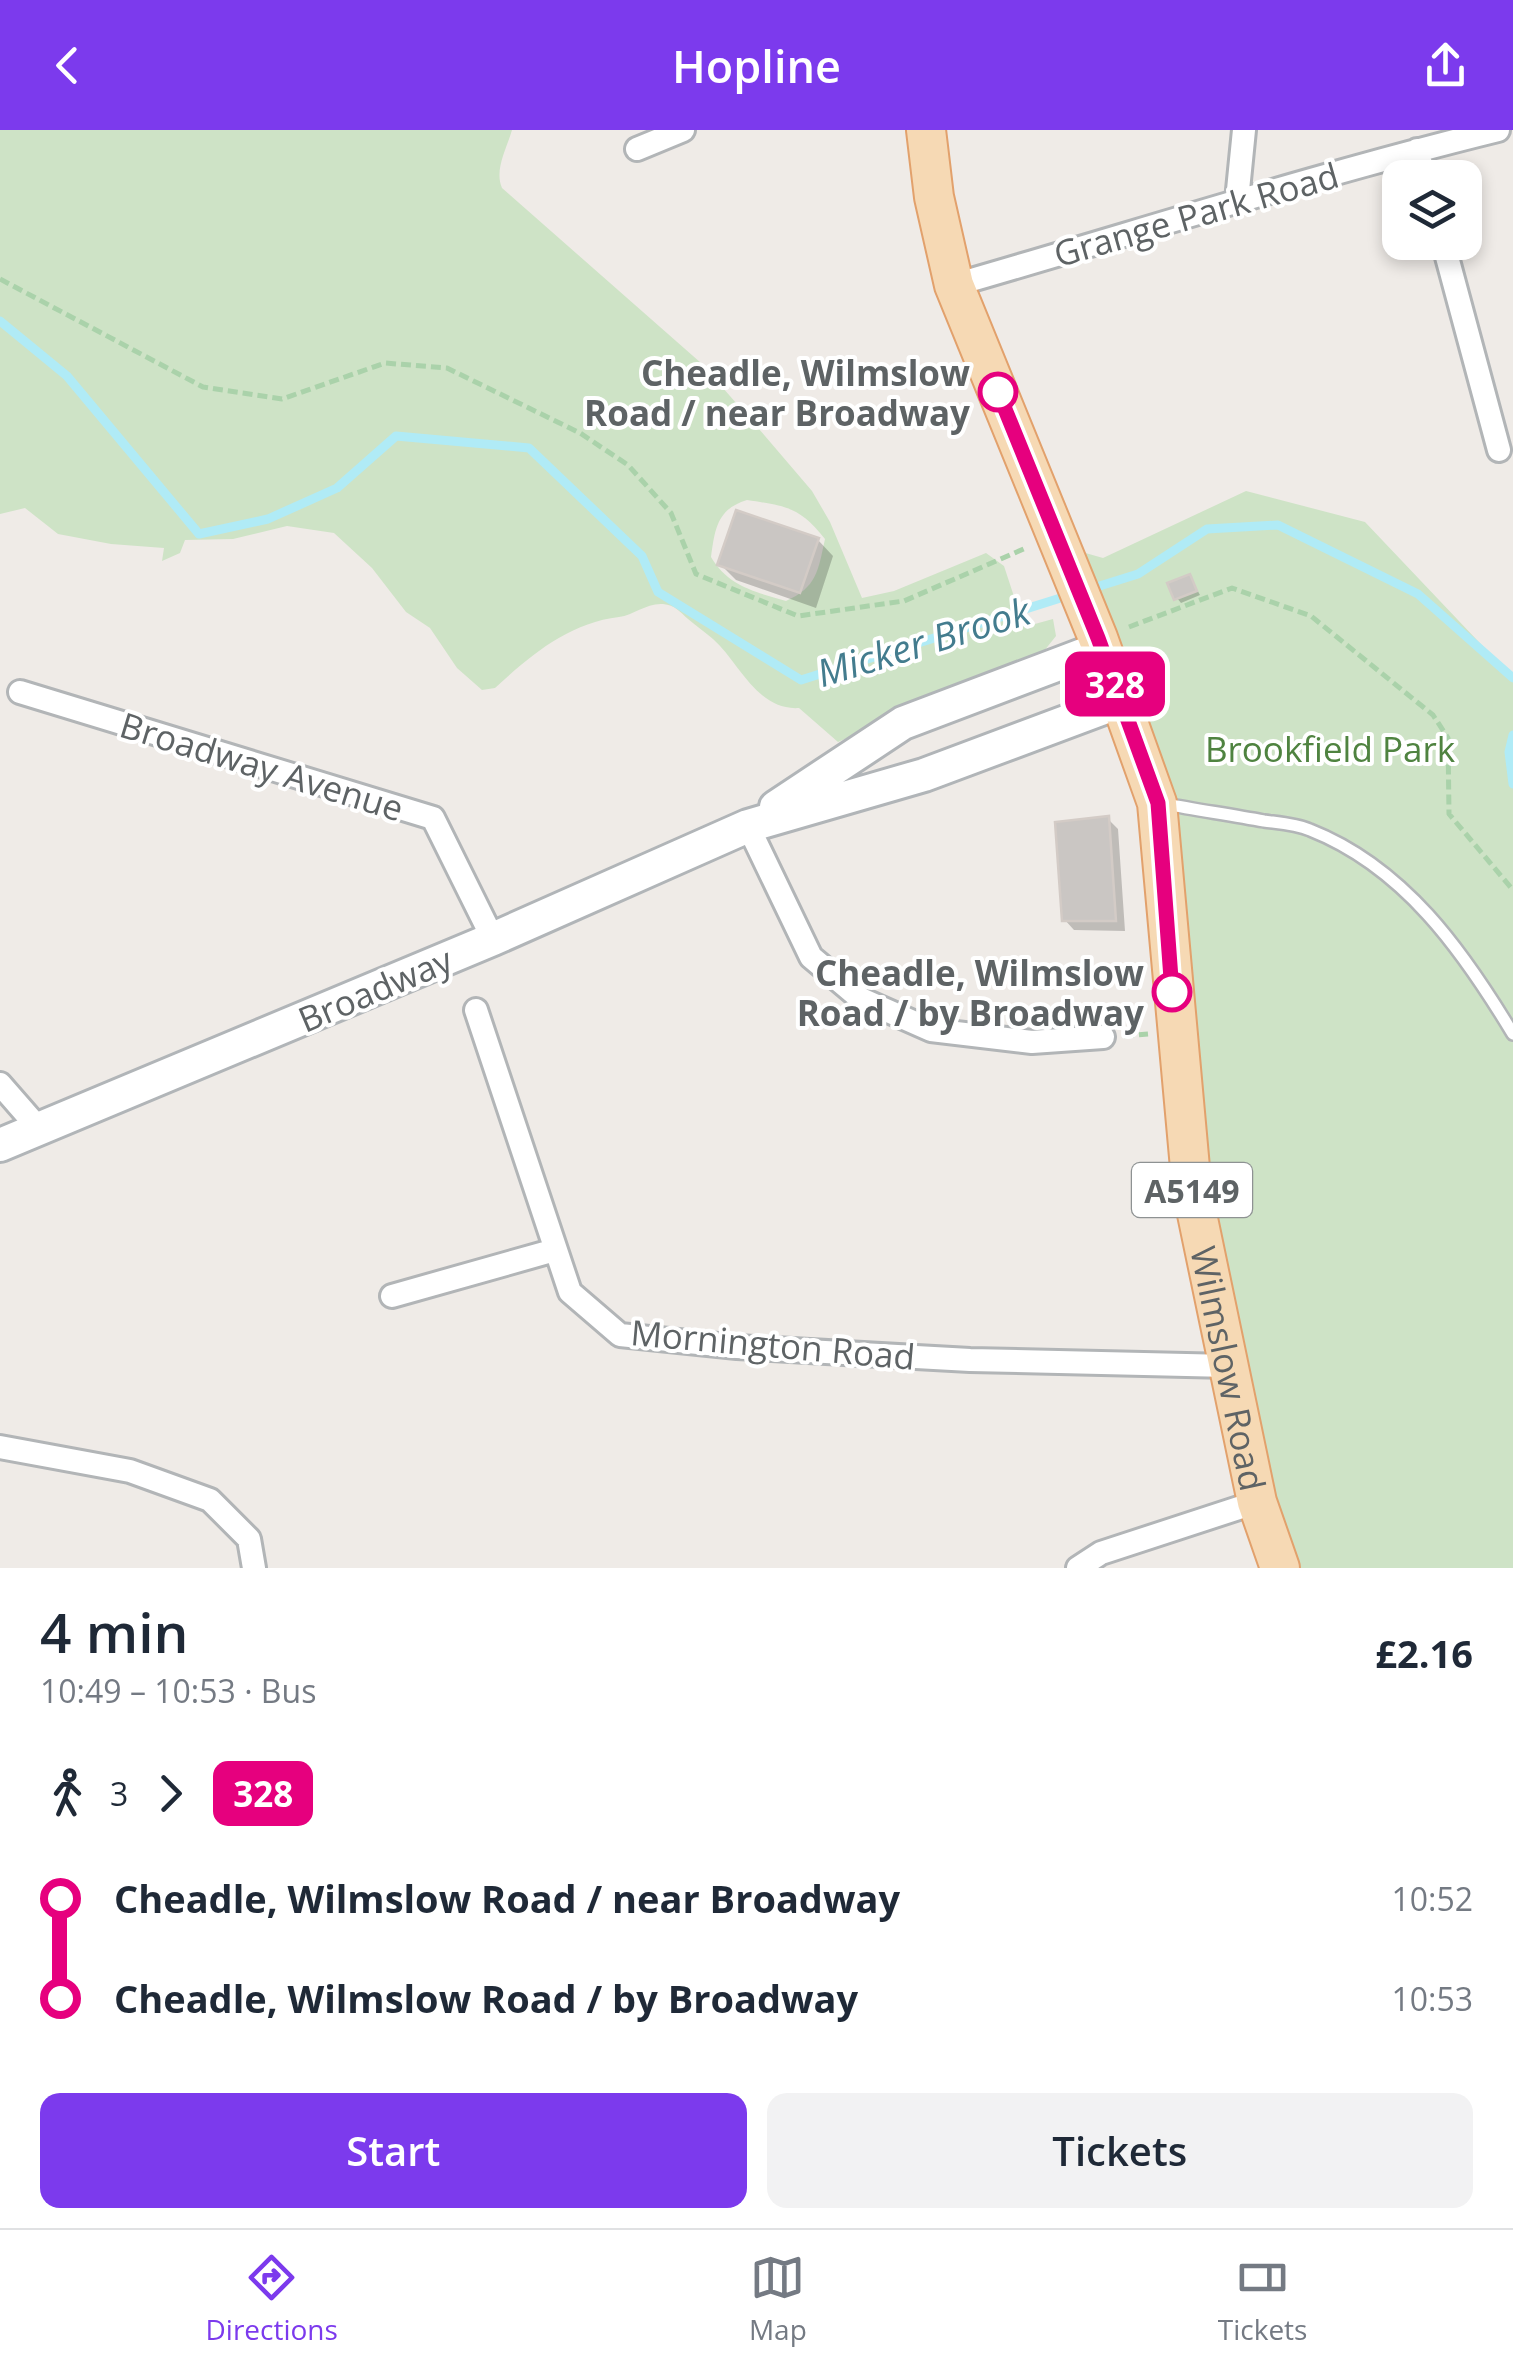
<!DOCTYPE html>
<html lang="en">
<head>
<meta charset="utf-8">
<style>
	:root { --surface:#fff; --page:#f2f2f3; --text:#1f2937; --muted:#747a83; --line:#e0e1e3; --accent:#7c3aed }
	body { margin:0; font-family:"Open Sans",sans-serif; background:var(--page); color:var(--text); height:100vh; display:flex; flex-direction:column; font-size:38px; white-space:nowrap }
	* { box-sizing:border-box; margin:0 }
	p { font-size:32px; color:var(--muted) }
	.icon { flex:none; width:55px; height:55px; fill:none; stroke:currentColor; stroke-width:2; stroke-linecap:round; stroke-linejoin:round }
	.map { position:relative; height:1438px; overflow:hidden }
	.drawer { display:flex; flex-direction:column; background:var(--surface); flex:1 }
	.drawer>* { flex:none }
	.badge { padding:0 20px; border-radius:15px; font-size:35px; line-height:65px }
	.tools { position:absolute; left:1382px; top:30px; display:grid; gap:20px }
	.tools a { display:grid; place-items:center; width:100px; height:100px; border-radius:20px; background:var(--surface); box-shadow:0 5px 15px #0003; font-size:50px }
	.map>.badge { position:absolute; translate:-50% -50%; box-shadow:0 0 0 5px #fff }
	.legs { display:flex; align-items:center; gap:15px; height:110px; padding:0 40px; font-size:32px }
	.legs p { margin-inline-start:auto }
	.overview { display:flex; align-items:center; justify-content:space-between; height:170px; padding:0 40px }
	h1 { font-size:55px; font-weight:600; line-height:75px }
	.button { display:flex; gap:20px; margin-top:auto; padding:20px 40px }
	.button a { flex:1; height:115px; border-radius:20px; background:var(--accent); color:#fff; font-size:40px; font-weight:600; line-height:115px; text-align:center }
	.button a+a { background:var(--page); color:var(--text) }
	ul { padding:0 40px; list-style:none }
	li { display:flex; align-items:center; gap:35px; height:100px; font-size:38px }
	li i { display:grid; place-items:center; width:15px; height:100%; margin:0 12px; background:currentColor }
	li i::after { content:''; width:25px; height:25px; margin:-12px; border:8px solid; border-radius:50%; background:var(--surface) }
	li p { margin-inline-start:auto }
	li:first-child i { background:linear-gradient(#0000 50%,currentColor 0) }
	li:last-child i { background:linear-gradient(currentColor 50%,#0000 0) }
	header { display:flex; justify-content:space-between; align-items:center; height:130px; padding:0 40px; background:var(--accent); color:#fff; font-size:45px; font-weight:600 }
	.tabs { display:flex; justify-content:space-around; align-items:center; height:140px; border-top:2px solid var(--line); background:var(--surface); font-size:28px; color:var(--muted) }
	.tabs a { display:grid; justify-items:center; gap:5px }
	.tabs .on { color:var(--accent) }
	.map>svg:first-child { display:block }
</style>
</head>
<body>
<header><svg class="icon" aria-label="back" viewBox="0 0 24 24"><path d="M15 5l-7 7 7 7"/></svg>Hopline<svg class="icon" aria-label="share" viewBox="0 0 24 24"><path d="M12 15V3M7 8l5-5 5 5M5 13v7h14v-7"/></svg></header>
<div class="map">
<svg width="1513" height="1438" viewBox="0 0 1513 1438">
	<rect width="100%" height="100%" fill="#efebe7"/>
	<path fill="#cee3c6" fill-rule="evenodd" d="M0,0H512C507,18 494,40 502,58L701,233L765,306L812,361L830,392L862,468L894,461L986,423L1004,436L1024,497L1053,489L1056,506L1044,521L838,612L799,578C757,581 739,532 713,509C705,502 696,496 688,489C680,482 675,475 663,474C646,473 634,485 619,487C569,493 532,524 495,558L482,560L457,538L430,498L406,482L372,438L334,403L287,396L233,409L185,410L180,423L162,431L164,418L111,414L58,404L25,378L0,384ZM747,370C786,376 800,377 825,409C818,441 817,457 786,471C755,462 728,456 711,427C715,399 717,379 747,370Z
		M1246,361L1365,392L1513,548V1438H1287L1192,1060L1157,673L1061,416L1103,428Z"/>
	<path fill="#0003" d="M818,410L833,426L816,478L736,450L720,434Z
		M1190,447L1200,465L1181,473L1177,468Z
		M1108,689L1118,699L1125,801L1074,800L1064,789Z"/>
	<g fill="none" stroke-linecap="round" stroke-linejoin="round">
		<path stroke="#b0ebf6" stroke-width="9" d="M0,191L67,246L199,404L268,389L337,358L396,306L529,318L642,426L658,462L801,550L1070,465
			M1090,459L1138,444L1207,399L1278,395L1418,464L1513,548
			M1513,605L1509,622L1513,654"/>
	</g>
	<path fill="#cac6c3" stroke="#d3cbc6" stroke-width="2.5" d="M736,380L819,408L800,463L717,435Z
		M1190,444L1197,461L1174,470L1167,453Z
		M1109,686L1116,791H1062L1055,692Z"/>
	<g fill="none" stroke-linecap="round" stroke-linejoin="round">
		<g stroke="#b2b5b7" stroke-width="16">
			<path id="lane" d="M1165,674C1198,680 1231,685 1264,691C1279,693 1296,694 1310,700C1404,737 1463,821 1513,904"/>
		</g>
		<g stroke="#b2b5b7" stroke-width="28">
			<path id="street" d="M637,19L683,0
				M1417,20L1425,48
				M1237,70L1244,0
				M1443,112L1499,320
				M954,155C1135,103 1315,45 1498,0
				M20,562L433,688L493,809
				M748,696L811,827L861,869L931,900L1032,912L1103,907
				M476,880L570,1162L620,1205L737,1217L970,1230L1229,1236
				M0,954L41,1001
				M392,1166L555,1120
				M0,1317L130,1341L210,1370L249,1409L254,1438
				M1078,1438L1101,1423L1257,1372"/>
		</g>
		<g stroke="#b1b5b8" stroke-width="38">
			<path id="secondary" d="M776,677L903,593L1101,518
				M0,1015L493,809L748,696L924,645L1122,571"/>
		</g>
		<g stroke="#e2a16c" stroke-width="42">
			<g id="primary">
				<path id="s1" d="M926,0L934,67L954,155L1098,508L1157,673L1192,1060L1257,1372L1280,1438"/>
			</g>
		</g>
		<path stroke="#aad2aa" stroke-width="5" stroke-dasharray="10 5" stroke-linecap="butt" d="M0,149L203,257L282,269L385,233L447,238L580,303L628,335L671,383L696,444L798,486L904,471L1026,418
			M1129,497L1232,458L1311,486L1433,585L1448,608L1449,684L1513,760
			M1124,906L1148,904"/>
		<use href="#lane" stroke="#fff" stroke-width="11"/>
		<use href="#street" stroke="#fff" stroke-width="22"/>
		<use href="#secondary" stroke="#fff" stroke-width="32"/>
		<use href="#primary" stroke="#f6d9b4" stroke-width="38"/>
	</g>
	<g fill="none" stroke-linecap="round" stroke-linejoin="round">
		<g stroke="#fff" stroke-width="22">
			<path id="line-1" d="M998,262L1098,508L1158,673L1172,862"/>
		</g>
		<use href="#line-1" stroke="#e6007e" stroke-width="15"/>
	</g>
	<g fill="#fff" stroke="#e6007e" stroke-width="5">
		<circle cx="998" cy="262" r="18"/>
		<circle cx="1172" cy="862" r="18"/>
	</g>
	<g text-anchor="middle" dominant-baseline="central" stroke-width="8" stroke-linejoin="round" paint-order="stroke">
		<rect fill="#fff" stroke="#8e9293" stroke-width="2.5" x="1132" y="1033" width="120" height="54" rx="8"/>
		<g font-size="32" font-weight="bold" fill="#5e6365">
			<text x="1192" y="1060">A5149</text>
		</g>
		<g font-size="35" fill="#5e6365" stroke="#fff">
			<text transform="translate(1196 84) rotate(-16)">Grange Park Road</text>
			<text transform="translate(262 636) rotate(17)">Broadway Avenue</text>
			<text transform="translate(375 859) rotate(-23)">Broadway</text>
			<text transform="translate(773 1214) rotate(5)">Mornington Road</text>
			<text stroke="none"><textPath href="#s1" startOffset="1285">Wilmslow Road</textPath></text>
		</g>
		<g font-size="35" font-weight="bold" fill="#5e6365" stroke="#fff" text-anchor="end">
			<text x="970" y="242">Cheadle, Wilmslow<tspan x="970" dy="40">Road / near Broadway</tspan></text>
			<text x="1144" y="842">Cheadle, Wilmslow<tspan x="1144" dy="40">Road / by Broadway</tspan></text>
		</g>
		<g font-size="35" fill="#4f8340" stroke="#fff">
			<text x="1330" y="618">Brookfield Park</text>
		</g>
		<g font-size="38" font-style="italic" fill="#437c8e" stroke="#fff">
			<text transform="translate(923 511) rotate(-17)">Micker Brook</text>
		</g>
	</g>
</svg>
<div class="tools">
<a><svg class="icon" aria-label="layers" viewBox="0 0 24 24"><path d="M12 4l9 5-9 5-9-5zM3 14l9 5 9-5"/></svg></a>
</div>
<b class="badge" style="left:1115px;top:554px;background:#e6007e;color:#fff">328</b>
</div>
<section class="drawer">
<div class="overview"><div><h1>4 min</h1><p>10:49 – 10:53 · Bus</p></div><b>£2.16</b></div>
<div class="legs"><svg class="icon" aria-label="walk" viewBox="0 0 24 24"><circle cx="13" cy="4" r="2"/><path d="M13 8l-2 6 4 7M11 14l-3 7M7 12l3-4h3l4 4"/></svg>3<svg class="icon" aria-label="forward" viewBox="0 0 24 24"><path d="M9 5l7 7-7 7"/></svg><b class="badge" style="background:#e6007e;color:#fff">328</b></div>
<ul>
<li><i style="color:#e6007e"></i><b>Cheadle, Wilmslow Road / near Broadway</b><p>10:52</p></li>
<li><i style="color:#e6007e"></i><b>Cheadle, Wilmslow Road / by Broadway</b><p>10:53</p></li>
</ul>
<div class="button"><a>Start</a><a>Tickets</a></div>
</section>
<nav class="tabs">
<a class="on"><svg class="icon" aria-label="directions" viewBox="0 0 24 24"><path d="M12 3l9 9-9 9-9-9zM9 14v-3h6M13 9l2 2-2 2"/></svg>Directions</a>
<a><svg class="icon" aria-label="map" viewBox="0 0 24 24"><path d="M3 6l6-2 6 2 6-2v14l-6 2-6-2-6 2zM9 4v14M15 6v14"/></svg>Map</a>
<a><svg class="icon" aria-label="tickets" viewBox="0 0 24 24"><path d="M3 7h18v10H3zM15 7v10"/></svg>Tickets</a>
</nav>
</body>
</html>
